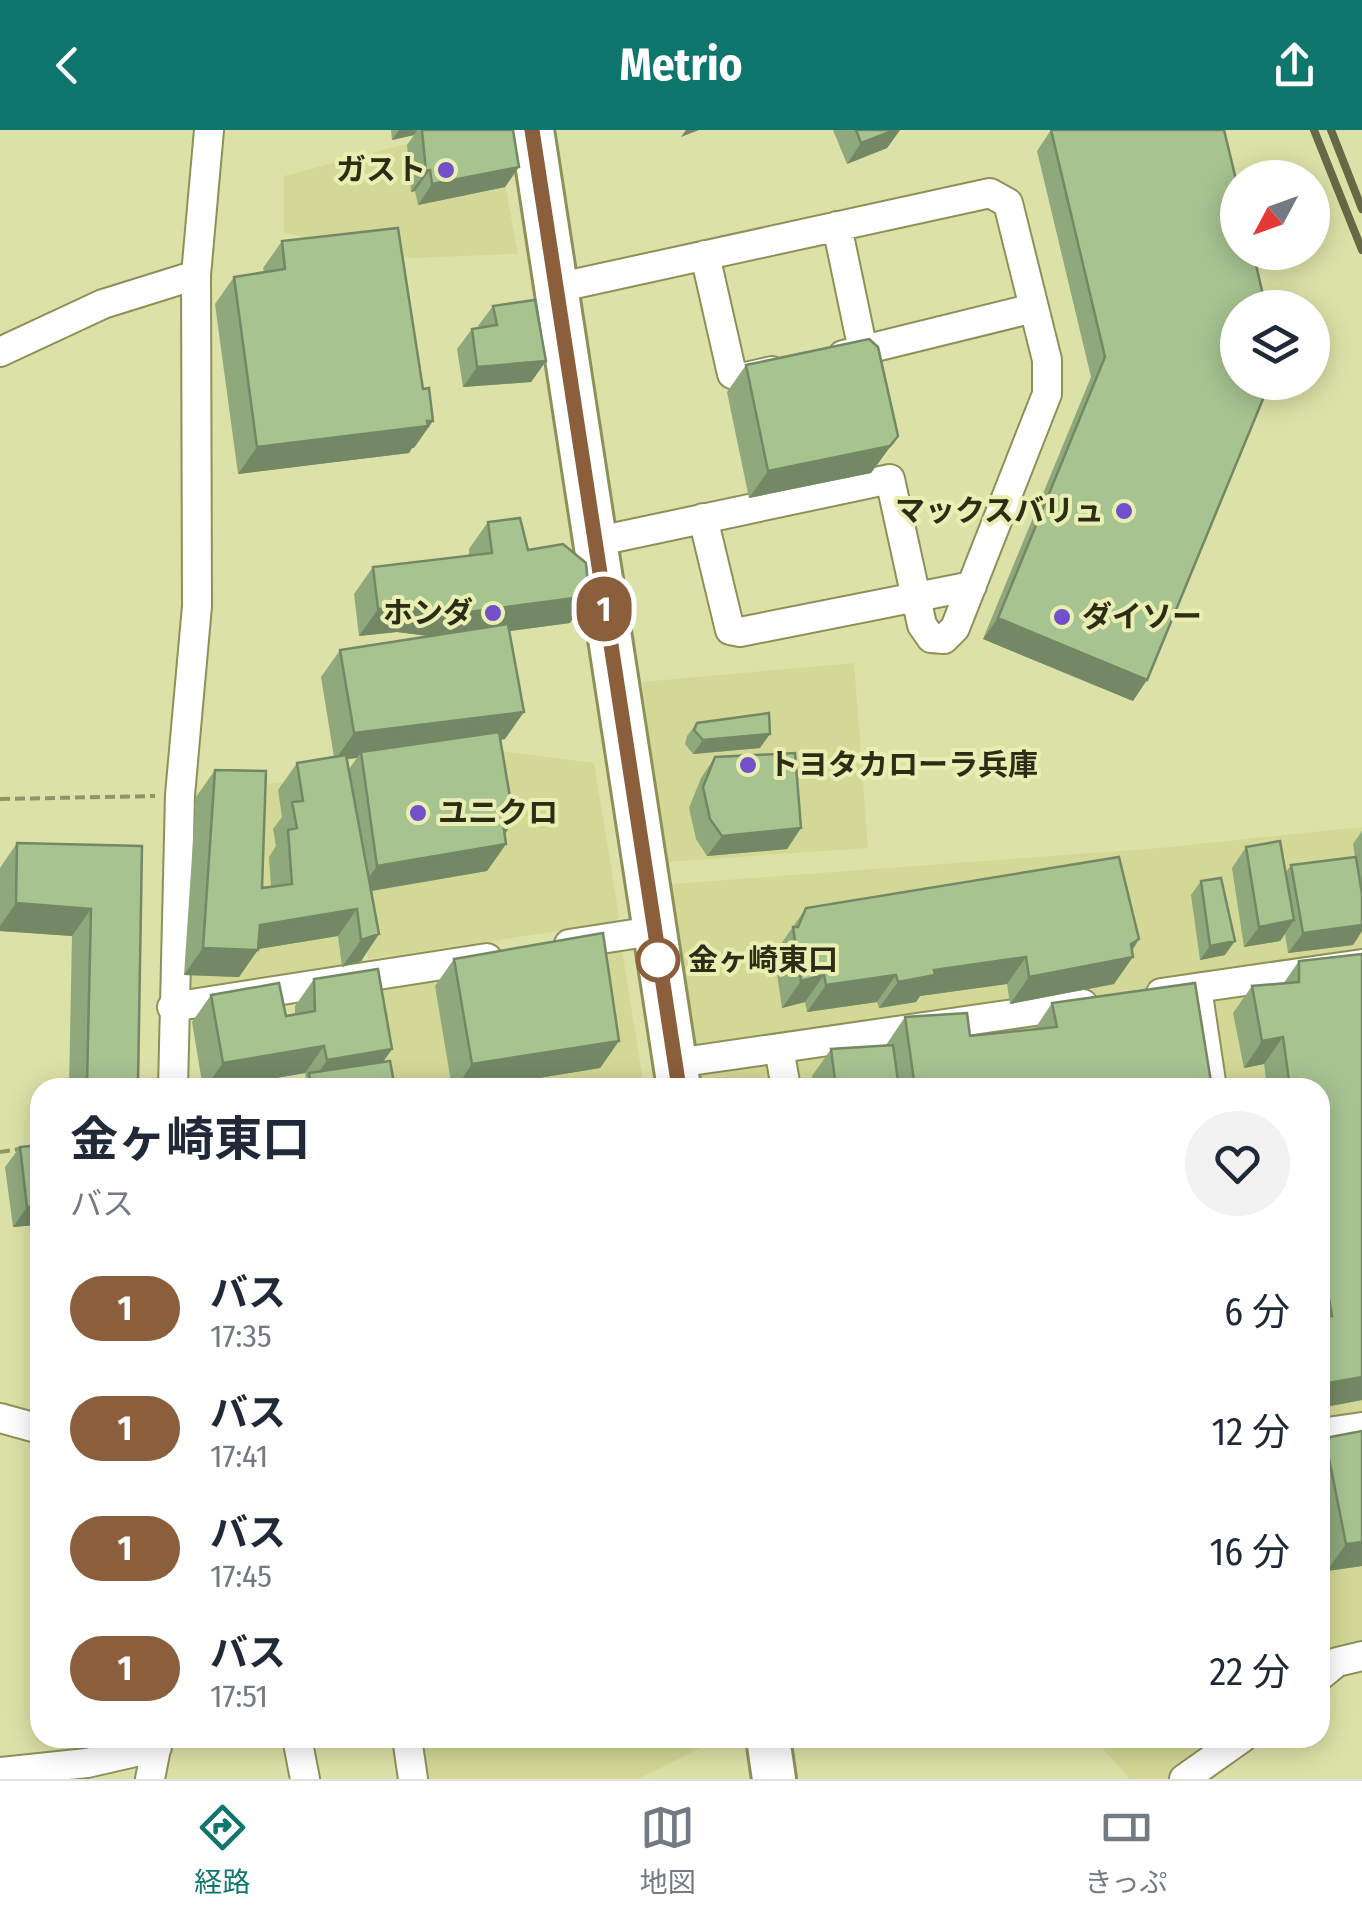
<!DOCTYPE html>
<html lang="ja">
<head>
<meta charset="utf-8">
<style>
	:root { --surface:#fff; --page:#f2f2f3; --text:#1f2937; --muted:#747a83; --line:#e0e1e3; --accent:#0f766e }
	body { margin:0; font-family:"Fira Sans Condensed","Noto Sans JP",sans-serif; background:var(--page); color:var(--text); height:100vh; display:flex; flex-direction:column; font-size:38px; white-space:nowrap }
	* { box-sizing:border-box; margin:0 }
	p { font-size:32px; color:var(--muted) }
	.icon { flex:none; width:55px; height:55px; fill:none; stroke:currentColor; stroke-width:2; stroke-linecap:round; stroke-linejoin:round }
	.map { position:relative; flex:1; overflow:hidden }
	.sheet { position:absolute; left:30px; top:948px; width:1300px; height:670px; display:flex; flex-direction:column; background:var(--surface); border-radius:30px; box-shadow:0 5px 25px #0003 }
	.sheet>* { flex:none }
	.badge { padding:0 20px; border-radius:32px; font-size:35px; line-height:65px }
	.needle { width:65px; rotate:229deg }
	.controls { position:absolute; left:1220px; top:30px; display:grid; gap:20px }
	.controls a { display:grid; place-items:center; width:110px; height:110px; border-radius:50%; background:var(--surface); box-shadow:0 5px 25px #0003; font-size:50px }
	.map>.badge { position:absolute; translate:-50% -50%; box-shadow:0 0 0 5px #fff }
	.round { display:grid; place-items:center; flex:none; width:105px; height:105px; border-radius:52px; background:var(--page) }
	.head { display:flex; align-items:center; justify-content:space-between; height:170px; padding:0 40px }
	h1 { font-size:48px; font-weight:700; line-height:75px }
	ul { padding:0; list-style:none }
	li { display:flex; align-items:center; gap:30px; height:120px; padding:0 40px }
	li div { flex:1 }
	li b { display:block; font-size:38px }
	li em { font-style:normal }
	li .badge { min-width:110px; font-weight:700; text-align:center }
	header { display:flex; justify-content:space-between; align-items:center; height:130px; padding:0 40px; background:var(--accent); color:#fff; font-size:45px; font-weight:700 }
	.dock { display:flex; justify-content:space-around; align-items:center; height:140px; border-top:2px solid var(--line); background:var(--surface); font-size:28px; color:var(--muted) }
	.dock a { display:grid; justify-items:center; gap:5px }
	.dock .selected { color:var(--accent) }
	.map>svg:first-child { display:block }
</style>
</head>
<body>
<header><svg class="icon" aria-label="back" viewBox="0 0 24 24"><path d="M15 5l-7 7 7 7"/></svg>Metrio<svg class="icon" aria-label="share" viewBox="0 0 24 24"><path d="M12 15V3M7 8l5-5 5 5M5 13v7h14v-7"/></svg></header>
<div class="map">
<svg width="1362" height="1649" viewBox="0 0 1362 1649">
	<rect width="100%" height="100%" fill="#dce2a7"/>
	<path fill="#d3d896" d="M460,0H495L518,124L411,128L284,103V46Z
		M854,533L868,718L666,732L642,552Z
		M500,621L594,633L619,786L614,793L368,829L339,650Z
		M332,646L363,831L189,861L192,663Z
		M1362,697V1515L1320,1531V958L701,957L671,754L1160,718Z
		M622,820L644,957H383L368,860Z
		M422,1608H721L638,1649H427Z
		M1093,1608H1221L1167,1649H1130Z"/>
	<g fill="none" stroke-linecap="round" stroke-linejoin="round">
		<g stroke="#8d9159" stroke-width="32">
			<path id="minor" d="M837,96L866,235
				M705,125L732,244L741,248L772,241
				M556,158L990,63L1008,73L1047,230V264L955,498L944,509L931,508L922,495L890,349L594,412
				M0,222L103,174L196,145
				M843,225L1034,178
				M703,388L730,500L740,502L972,456
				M569,814L653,801
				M1197,858L1212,958
				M1161,863L1362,834
				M172,877L487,828
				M779,918L786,958
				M676,933L1083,874
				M173,958L180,665L197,476L196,145L209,0
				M0,1288L40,1299
				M1320,1303L1362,1297
				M1320,1546L1337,1532L1362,1526
				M297,1608L305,1649
				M407,1608L413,1649
				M0,1642L87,1633L157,1617
				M150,1649L158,1608
				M1184,1649L1242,1608"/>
		</g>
		<g stroke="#8d9159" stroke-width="48">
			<path id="highway" d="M532,0L679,958
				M768,1608L774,1649"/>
		</g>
		<path stroke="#909469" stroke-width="4" stroke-dasharray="10 5" stroke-linecap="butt" d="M0,669L155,666
			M0,1022L20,1019"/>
		<use href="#minor" stroke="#fff" stroke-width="28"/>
		<use href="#highway" stroke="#fff" stroke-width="42"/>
		<path stroke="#666946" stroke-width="8" d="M1314,0L1362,120
			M1331,0L1362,79"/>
	</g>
	<path fill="#8fa87c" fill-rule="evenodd" d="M391,0H513L519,37L505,57L418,75L415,61L411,62L407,15L414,5L392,10Z
		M833,0H900L887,18L847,34Z
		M1051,0H1224L1133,571L983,509L1091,247L1037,21Z
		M282,111L414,318H412L409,323L238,344L215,174L234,147L264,142L263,138Z
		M493,176L546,231L531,252L463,257L457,219L472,199L479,198L478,196Z
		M746,235L898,306L871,343L749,368L727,262Z
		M488,392L528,420L570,493L510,501L505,609L501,610L506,714L487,741L372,761L379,804L361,831L342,837L338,806L258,819L239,847L184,845L196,667L215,640L262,758L271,757L269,727L276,716L273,699L282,687L278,660L297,633L334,627L321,547L340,520L430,506L397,502L359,506L354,464L373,437L469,426V419ZM357,628L349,639L347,629Z
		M697,593L760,618L693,624L685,614L687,606Z
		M715,627L801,698L787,719L707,726L696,709L689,678L701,648Z
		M1362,701V801L1353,815L1288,823L1285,804L1280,811L1244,817L1232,738L1246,717L1286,742L1291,735L1355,727L1353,714Z
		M17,713L142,716L138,953L135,958H69L72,806L0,801V738Z
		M1201,751L1225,825L1200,830L1191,765Z
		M806,778L1139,809L1114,854L1010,874L1007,854L920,866L916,872L879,878L877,872L807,882L805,872L782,878L774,824Z
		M1362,824V1270L1320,1278V958H1267L1264,934L1244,938L1233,883L1252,856L1283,854L1299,831Z
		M454,829L619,911L600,938L477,958H452L435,856Z
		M314,849L392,919L383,932L311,958H299L306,947L305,943L217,958H203L192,892L211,865L286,886L295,884V876Z
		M1052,873L1212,958H814L812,946L831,919L886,915L905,887L970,906L1034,900Z
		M40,1015V1121L36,1095L13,1097L5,1037L20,1017Z
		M1325,1308L1362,1436L1327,1441L1320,1406V1316Z"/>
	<path fill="#748865" d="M399,0H417L414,5L392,10Z
		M686,0H699L681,7Z
		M895,0H900L887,18L847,34L861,13Z
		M519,37L505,57L418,75L432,54Z
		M430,40L415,61L411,62L426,41Z
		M546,231L531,252L463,257L477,237Z
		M427,291H433L414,318H412L409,323L238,344L257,317Z
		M898,306L871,343L749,368L768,341Z
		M589,466L570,493L450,509L397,502L359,506L378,479Z
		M998,488L1147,550L1133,571L983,509Z
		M524,582L505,609L362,627L361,622L357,628L335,630L354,603Z
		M770,604L760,618L693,624L703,610Z
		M514,691L497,715L506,714L487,741L358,763L377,736L503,693Z
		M801,698L787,719L707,726L722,706Z
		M16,773L91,779L72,806L0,801V796Z
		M357,779L338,806L253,820H258L239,847L184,845L203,818L260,795Z
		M1294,790L1280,811L1244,817L1259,797Z
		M1362,795V801L1353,815L1288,823L1303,803Z
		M379,804L361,831L342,837L361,810Z
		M1139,809L1126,828L1133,827L1114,854L1010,874L1029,847L1131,814Z
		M1235,811L1225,825L1200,830L1210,816Z
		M1026,827L1007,854L920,866L916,872L879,878L898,852L934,840Z
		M824,845L805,872L782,878L801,851Z
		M896,845L877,872L807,882L826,855Z
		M1283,907L1264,934L1244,938L1262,911Z
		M619,911L600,938L477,958H456L472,934Z
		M324,916L305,943L217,958H205L223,933Z
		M392,919L373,946L311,954L327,930Z
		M138,953L135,958H85L87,954Z
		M40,1076V1090L36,1095L13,1097L27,1077Z
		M1362,1247V1270L1320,1278V1266L1329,1253Z
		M1362,1412V1436L1327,1441L1346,1414Z"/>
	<path fill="#a6c390" stroke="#748865" stroke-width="2.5" d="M422,0H513L519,37L432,54L430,40L426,41Z
		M856,0H895L861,13Z
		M1051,0H1224L1238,58V122H1253L1266,178H1238V252H1270L1147,550L998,488L1105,227Z
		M398,98L423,259L429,258L433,291H427L428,296L257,317L234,147L285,139L282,111Z
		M535,170L546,231L477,237L472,199L497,195L493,176Z
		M869,209L878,217L898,306L890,316L768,341L746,235Z
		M520,388L528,420L563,414L586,433L589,466L469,482L416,476L378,479L373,437L492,423L488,392Z
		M508,494L524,582L354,603L340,520Z
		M769,583L770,604L703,610L694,600L697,593Z
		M499,602L514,691L503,693L506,714L377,736L361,622Z
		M795,623L801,698L722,706L710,689L703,657L715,627Z
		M346,625L379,804L361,810L357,779L260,795L258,820L203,818L215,640L266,641L262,758L292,754L288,700L297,698L292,672L303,671L297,633Z
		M1280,711L1294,790L1259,797L1246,717Z
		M17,713L142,716L138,953L87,954L91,779L16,773Z
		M1119,727L1139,809L1131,814L1133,827L1029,847L1026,827L934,840L935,845L898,852L896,845L826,855L824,845L801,851L793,797H798L806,778Z
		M1356,727L1362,764V795L1303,803L1291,735Z
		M1221,748L1235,811L1210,816L1201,751Z
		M603,803L619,911L472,934L454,829Z
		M1362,824V1247L1329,1253L1320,1218V1188L1332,1186L1320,1117V958H1290L1283,907L1262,911L1252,856L1299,852V831Z
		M378,839L392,919L327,930L324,916L223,933L211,865L279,853L286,886L315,881L314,849Z
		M1195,853L1212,958H915L905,887L967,883L970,906L1057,897L1052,873Z
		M893,915L899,958H836L831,919Z
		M390,931L395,958H311L309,943Z
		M40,1015V1076L27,1077L20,1017Z
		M1362,1301V1412L1346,1414L1325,1308Z
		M1320,1509L1326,1516L1320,1521Z"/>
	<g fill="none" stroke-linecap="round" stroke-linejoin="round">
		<g stroke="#fff" stroke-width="22">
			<path id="line" d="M532,0L679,958"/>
		</g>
		<use href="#line" stroke="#8b5e3c" stroke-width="15"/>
	</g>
	<g fill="#7250c9" stroke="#e9efb3" stroke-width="4">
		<circle cx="446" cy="40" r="10"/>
		<circle cx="1124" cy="381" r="10"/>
		<circle cx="493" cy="483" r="10"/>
		<circle cx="1062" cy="487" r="10"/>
		<circle cx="748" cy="635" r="10"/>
		<circle cx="418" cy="683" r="10"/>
	</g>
	<circle fill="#fff" stroke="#8b5e3c" stroke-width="5" cx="658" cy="830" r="20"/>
	<g text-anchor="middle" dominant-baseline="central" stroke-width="8" stroke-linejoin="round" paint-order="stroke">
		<g font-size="30" font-weight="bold" fill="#2b2d16" stroke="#e9efb3" text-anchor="end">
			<text x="426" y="40">ガスト</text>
			<text x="1104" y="381">マックスバリュ</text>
			<text x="473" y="483">ホンダ</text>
			<text x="1082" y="487" text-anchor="start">ダイソー</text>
			<text x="768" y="635" text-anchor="start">トヨタカローラ兵庫</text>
			<text x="438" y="683" text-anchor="start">ユニクロ</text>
		</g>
		<g font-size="30" font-weight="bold" fill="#2b2d16" stroke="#e9efb3" text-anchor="start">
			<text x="688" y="830">金ヶ崎東口</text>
		</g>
	</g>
</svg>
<div class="controls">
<a><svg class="needle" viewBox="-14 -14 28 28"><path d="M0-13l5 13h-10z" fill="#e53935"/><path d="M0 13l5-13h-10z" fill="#747a83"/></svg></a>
<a><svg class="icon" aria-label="layers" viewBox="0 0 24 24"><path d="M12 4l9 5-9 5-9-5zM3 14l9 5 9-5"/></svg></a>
</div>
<b class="badge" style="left:604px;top:479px;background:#8b5e3c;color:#fff">1</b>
<section class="sheet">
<div class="head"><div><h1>金ヶ崎東口</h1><p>バス</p></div><a class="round"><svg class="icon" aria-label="heart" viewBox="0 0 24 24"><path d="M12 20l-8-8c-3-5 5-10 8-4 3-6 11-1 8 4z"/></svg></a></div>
<ul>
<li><span class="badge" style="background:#8b5e3c;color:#fff">1</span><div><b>バス</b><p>17:35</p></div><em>6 分</em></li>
<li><span class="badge" style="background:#8b5e3c;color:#fff">1</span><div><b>バス</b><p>17:41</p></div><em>12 分</em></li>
<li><span class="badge" style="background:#8b5e3c;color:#fff">1</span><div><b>バス</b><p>17:45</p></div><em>16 分</em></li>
<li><span class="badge" style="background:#8b5e3c;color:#fff">1</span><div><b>バス</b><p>17:51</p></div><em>22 分</em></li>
</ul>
</section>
</div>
<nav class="dock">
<a class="selected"><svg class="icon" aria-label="directions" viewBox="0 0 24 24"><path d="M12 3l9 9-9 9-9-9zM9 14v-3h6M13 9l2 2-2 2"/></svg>経路</a>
<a><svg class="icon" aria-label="map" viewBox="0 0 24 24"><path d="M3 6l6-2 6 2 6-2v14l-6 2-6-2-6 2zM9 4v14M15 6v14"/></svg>地図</a>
<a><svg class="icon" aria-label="tickets" viewBox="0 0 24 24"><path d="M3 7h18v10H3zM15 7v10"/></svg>きっぷ</a>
</nav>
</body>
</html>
